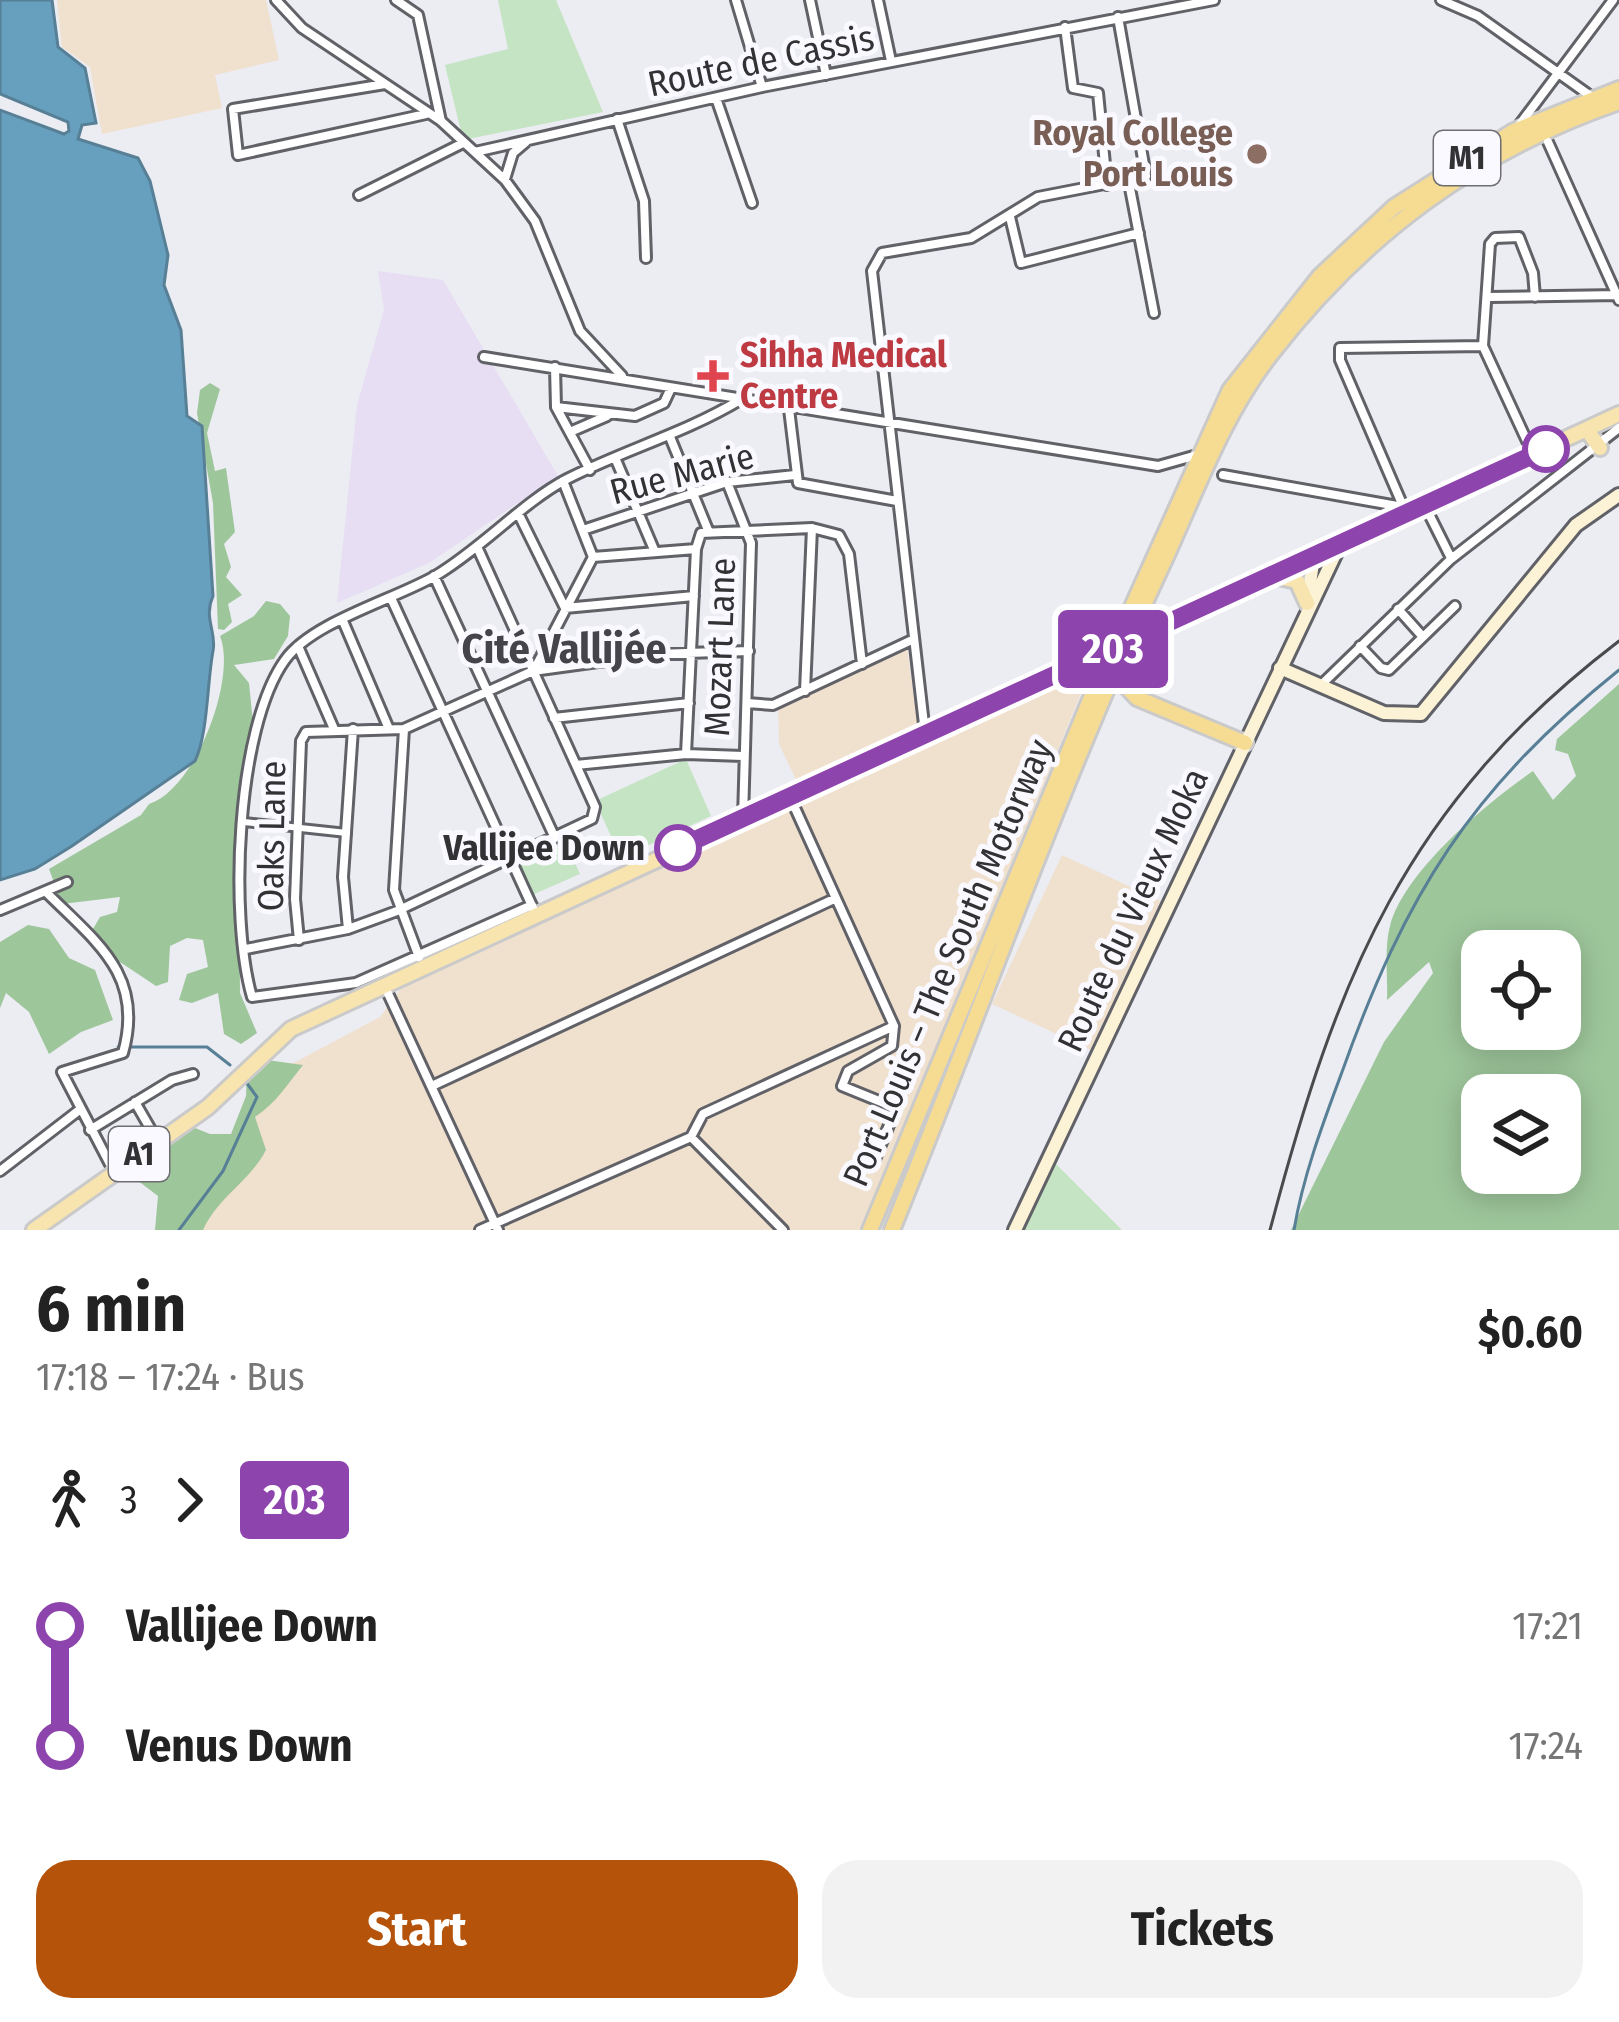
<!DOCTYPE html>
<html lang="en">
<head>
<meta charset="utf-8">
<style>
	:root { --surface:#fff; --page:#f2f2f2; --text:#222; --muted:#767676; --accent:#b45309 }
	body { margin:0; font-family:"Fira Sans Condensed",sans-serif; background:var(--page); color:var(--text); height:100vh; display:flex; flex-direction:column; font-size:45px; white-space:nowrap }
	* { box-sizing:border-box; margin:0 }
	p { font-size:39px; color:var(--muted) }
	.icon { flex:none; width:66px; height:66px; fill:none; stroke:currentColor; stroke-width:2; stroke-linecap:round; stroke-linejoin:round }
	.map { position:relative; height:1230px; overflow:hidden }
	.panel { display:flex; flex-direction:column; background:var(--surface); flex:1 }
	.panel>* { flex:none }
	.badge { padding:0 24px; border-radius:9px; font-size:42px; line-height:78px }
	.tools { position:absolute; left:1461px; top:930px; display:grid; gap:24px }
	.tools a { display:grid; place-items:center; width:120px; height:120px; border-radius:24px; background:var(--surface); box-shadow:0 6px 30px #0003; font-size:60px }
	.map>.badge { position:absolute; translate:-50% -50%; box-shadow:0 0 0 6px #fff }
	.legs { display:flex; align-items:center; gap:18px; height:132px; padding:0 36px; font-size:39px }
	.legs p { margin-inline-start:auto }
	.head { display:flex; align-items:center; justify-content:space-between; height:204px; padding:0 36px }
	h1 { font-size:66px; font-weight:700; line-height:90px }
	.primary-button { display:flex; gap:24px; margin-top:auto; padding:24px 36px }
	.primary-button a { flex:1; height:138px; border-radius:36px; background:var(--accent); color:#fff; font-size:48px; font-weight:700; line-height:138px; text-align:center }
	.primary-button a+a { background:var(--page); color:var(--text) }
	ul { padding:0 36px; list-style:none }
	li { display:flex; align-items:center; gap:42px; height:120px; font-size:45px }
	li i { display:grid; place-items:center; width:18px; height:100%; margin:0 15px; background:currentColor }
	li i::after { content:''; width:30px; height:30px; margin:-15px; border:9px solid; border-radius:50%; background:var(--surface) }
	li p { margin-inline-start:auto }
	li:first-child i { background:linear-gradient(#0000 50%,currentColor 0) }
	li:last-child i { background:linear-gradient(currentColor 50%,#0000 0) }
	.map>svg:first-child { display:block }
</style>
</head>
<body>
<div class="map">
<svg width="1619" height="1230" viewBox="0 0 1619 1230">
	<rect width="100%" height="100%" fill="#ececf3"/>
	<path fill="#e7def3" d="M378,271L443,280L558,476L429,563L337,603L357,405L384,310Z"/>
	<path fill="#f0e0ce" d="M57,0H266L279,60L215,75L222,108L102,134L90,67L62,47Z
		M907,647L918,728L798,784L779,744L778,705Z
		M1091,669L861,1230H194L254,1084L380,1017L411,975Z
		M1062,855L1161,901L1091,1050L992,1004Z"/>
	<path fill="#c5e4c3" d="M498,0H556L603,112L463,140L445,65L508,49Z
		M686,759L711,816L621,858L595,801Z
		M564,838L580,874L532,895L517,860Z
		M1055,1163L1122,1230H1023Z"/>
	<path fill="#9ec69b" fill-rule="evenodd" d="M210,383L220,389L207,433L215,471L226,468L235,532L224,544L231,567L226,577L242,595L228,604L232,622L224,630L218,629L213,503L197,413L200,390Z
		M266,601L280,604L290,616L288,636L274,659L234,665L249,683L253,723L239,872L240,993L257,1033L241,1044L224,1034L218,993L192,1003L179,1000L187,974L208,967L203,940L187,938L170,946L168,982L156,986L108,954L93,929L100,917L117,912L120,897L62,904L49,869L141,815L149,804C196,789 237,678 220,636L254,616Z
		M1619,684V1230H1291L1384,1042L1433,973L1429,962L1387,1000C1388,977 1384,948 1390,926C1404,871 1488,802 1533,771L1553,800L1576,776L1568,754L1555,750L1557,739ZM1482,951H1560V1029H1482ZM1482,1095H1560V1173H1482Z
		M28,925L49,929L69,958L95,970L113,1020L81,1032L49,1054L29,1012L6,993L0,1008V942Z
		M267,1060L303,1065C287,1085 276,1103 255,1117L266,1150C250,1181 218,1197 203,1230H155L158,1196L129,1174C140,1158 147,1162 161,1154C169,1149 177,1134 190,1126L210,1134H231L246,1096L247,1069Z"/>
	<path fill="#67a0be" stroke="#577f95" stroke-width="3" d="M0,0H52L58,47L85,68L96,123L82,125L78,139L138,158L150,181L168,255L164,285L181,330L187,416L202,426L213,596C203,618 217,632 213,651C207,683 208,734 195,761L72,846L35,869L0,880V110L64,134L69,131L68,122L0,94Z"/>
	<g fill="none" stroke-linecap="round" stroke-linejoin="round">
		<path stroke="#577f95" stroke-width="3" d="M118,1047H207L230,1065
			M179,1230L223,1171L257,1097L243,1078
			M1294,1230C1303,1176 1323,1123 1342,1072C1406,893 1470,790 1619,670"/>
		<g stroke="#616168" stroke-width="12">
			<path id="pedestrian" d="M244,822L347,833"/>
		</g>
		<g stroke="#616168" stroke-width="14">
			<path id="minor" d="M276,0L302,28L441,121L505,180L535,221L580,331L622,376
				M396,0L418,15L441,121
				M736,0L762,87
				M810,0L826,75
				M878,0L891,61
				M1441,0L1478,16L1592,97
				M1065,27L1073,88L1098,93L1107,185
				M385,84L233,109L238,155L426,114
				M716,98L752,203
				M617,119L644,201L646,258
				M1517,128L1613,0
				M1548,142L1619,300
				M475,152L762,87L1214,0
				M505,179L513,153L526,142
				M1129,183L1154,313
				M359,195L461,144
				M1010,217L1021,263L1139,233
				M1490,297L1619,295
				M1483,346L1490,244L1495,238L1519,237L1533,273L1535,297
				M1483,346L1533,454
				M484,357L1158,466L1197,455
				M555,367L556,407L590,470
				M556,407L635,416L664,403L671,388
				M789,409L798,483L897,501
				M570,432L607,416
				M670,437L708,530
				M616,460L655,552
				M1223,475L1403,507
				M563,481L593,557
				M727,482L751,543L743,818
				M1425,506L1451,558
				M1406,513L1340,360V348L1483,346
				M520,517L565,608L694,596
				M583,530L727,482L795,475
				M593,557L696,549
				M434,576L555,838
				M391,598L533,908
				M1398,609L1423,637
				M343,621L389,729
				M298,646L334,729
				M1360,646L1381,668L1389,670L1455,606
				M534,670L593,557
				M1321,685L1451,559L1619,428
				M805,691L812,528
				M747,703L773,705L914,639
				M554,718L689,703
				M404,729L394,890L419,957
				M925,733L872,271L882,253L971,238L1038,197L1146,176L1118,17
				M686,754L696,549L701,533L812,528L839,535L849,554L862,664
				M576,765L686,754L743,756
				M790,797L894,1026L892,1046L848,1071L842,1086L896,1108L873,1164
				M46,892C96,942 145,975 123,1053L62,1072L113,1170
				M532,905L356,983L252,997C229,917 236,728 285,660C312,622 393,600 435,576C481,549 523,502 567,479C624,450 685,433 740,400
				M0,910L67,882
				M348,929L343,877L353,729
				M299,940L295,899L301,741L306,732L404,729L533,671L656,654L749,651
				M246,949L348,929L397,911L592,819L595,807L478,549
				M385,987L498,1230
				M434,1085L834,899
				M135,1102L158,1142
				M90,1130L172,1080L193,1074
				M691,1137L783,1230
				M0,1171L78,1111
				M480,1230L691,1137L703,1114L894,1026"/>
		</g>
		<g stroke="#616168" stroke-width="18">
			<path id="secondary" d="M1307,602L1314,557
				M1280,668L1384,713L1421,714L1576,525L1619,495
				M1015,1230L1340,544"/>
		</g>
		<g stroke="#cacaca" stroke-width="20">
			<path id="primary" d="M1587,430L1600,448
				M1274,576L1297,581L1307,603
				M1161,626L1619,414
				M34,1230L208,1107L291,1029L1091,659"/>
		</g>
		<g stroke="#cacaca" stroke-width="20">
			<path id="trunk" d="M1122,660V682L1137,698L1245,743
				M870,1230L1090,700L1230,390L1320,276L1394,207L1514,131L1619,89
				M892,1230C981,1011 1059,787 1159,572C1194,498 1220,419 1271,354C1363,235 1476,151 1619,102"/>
		</g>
		<use href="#pedestrian" stroke="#fff" stroke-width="6"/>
		<use href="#minor" stroke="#fff" stroke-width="8"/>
		<use href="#secondary" stroke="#fcf2d6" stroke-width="12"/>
		<use href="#primary" stroke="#f8e4ae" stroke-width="14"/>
		<use href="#trunk" stroke="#f6db93" stroke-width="14"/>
		<path stroke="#4b4b4e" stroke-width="3" d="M1270,1230C1337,977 1404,805 1619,641"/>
		<g stroke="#cacaca" stroke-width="20" stroke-linecap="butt">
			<path id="primary-bridge" d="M1091,659L1161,626"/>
		</g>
		<use href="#primary-bridge" stroke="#f8e4ae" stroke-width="14"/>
	</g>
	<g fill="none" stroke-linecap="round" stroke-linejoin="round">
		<g stroke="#fff" stroke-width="27">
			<path id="line-1" d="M678,848L1546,449"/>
		</g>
		<use href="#line-1" stroke="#8e44ad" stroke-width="18"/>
	</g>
	<circle fill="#8d6e63" stroke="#f9f9ff" stroke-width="4.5" cx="1257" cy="154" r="12"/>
	<path fill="#e0444e" stroke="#f9f9ff" stroke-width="4.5" d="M707 358h12v12h12v12h-12v12h-12v-12h-12v-12h12z"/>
	<g fill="#fff" stroke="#8e44ad" stroke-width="6">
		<circle cx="1546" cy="449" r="21"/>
		<circle cx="678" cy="848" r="21"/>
	</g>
	<g text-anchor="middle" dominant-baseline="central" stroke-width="10" stroke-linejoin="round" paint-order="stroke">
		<g fill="#f9f9ff" stroke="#6e6e72" stroke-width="3">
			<rect x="1434" y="131" width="66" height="54" rx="9"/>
			<rect x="109" y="1127" width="60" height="54" rx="9"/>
		</g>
		<g font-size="33" font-weight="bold" fill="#323235">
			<text x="1467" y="158">M1</text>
			<text x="139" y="1154">A1</text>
		</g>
		<g font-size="36" fill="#323235" stroke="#f9f9ff">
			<text transform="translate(761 61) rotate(-12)">Route de Cassis</text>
			<text transform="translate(682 474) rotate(-15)">Rue Marie</text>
			<text transform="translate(720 647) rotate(-88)">Mozart Lane</text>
			<text transform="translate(272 836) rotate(-89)">Oaks Lane</text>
			<text transform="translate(1133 910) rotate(-65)">Route du Vieux Moka</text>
			<text transform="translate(948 963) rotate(-67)">Port Louis – The South Motorway</text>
		</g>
		<g font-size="36" font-weight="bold" fill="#785e54" stroke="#f9f9ff" text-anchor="end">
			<text x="1233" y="133">Royal College<tspan x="1233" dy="41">Port Louis</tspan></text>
		</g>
		<g font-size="36" font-weight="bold" fill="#be3a42" stroke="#f9f9ff" text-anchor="start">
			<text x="740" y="355">Sihha Medical<tspan x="740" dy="41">Centre</tspan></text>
		</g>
		<g font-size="36" font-weight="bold" fill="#323235" stroke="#f9f9ff" text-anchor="end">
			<text x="645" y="848">Vallijee Down</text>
		</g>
		<g font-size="42" font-weight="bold" fill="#44444a" stroke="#f9f9ff">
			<text x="564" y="649">Cité Vallijée</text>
		</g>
	</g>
</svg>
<div class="tools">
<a><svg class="icon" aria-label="locate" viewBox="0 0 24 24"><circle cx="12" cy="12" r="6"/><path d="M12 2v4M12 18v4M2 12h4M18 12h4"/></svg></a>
<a><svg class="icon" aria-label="layers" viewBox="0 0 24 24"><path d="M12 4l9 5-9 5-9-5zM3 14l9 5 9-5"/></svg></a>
</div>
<b class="badge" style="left:1113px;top:649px;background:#8e44ad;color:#fff">203</b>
</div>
<section class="panel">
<div class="head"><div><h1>6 min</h1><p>17:18 – 17:24 · Bus</p></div><b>$0.60</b></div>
<div class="legs"><svg class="icon" aria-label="walk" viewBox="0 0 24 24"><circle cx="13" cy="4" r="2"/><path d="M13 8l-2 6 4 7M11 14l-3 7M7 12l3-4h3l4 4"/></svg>3<svg class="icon" aria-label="forward" viewBox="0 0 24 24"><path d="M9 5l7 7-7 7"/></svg><b class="badge" style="background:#8e44ad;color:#fff">203</b></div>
<ul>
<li><i style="color:#8e44ad"></i><b>Vallijee Down</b><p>17:21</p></li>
<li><i style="color:#8e44ad"></i><b>Venus Down</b><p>17:24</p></li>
</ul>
<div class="primary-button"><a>Start</a><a>Tickets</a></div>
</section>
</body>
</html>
